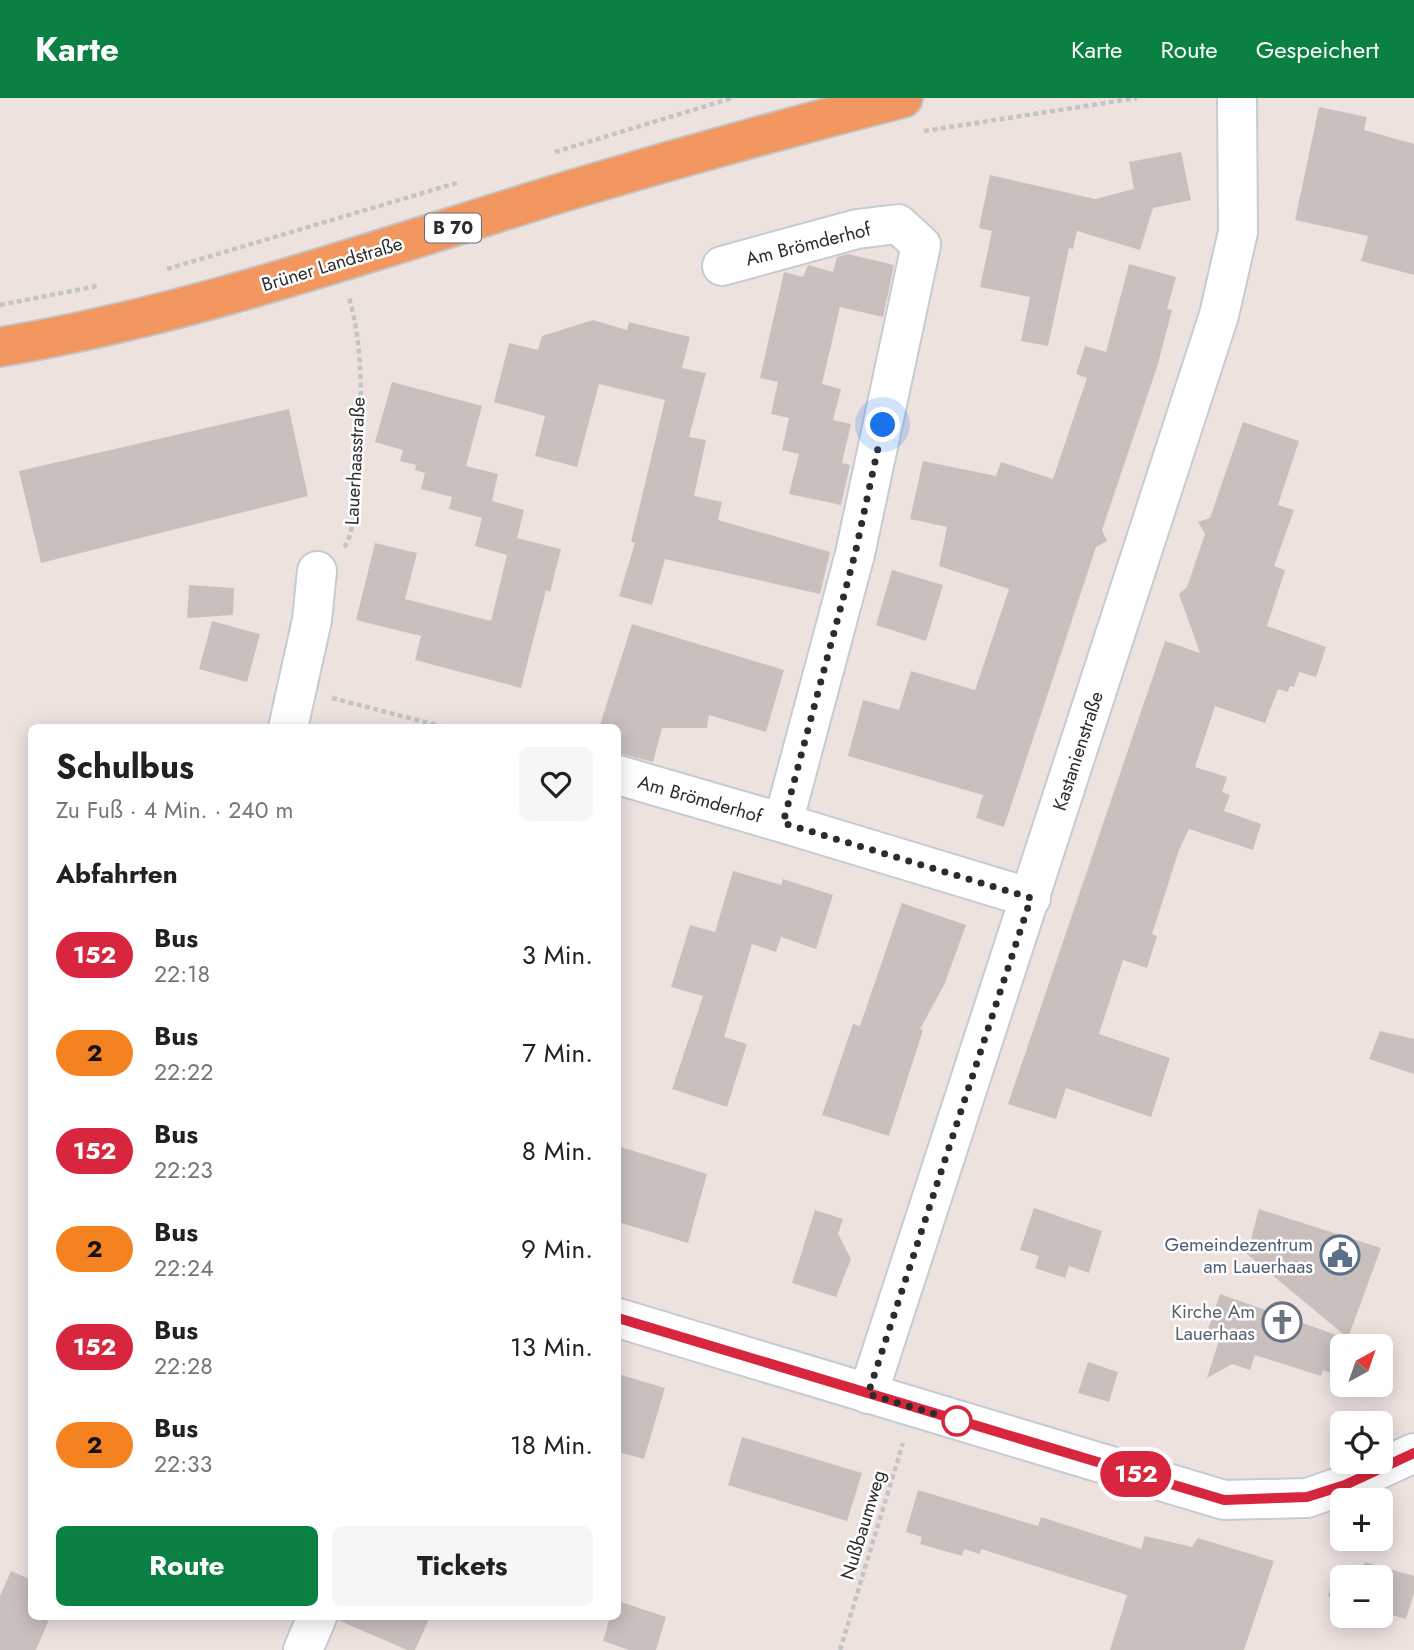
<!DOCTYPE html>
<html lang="de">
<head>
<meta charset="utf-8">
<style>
	:root { --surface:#fff; --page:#f6f6f6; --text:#202124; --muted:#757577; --accent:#0b8043 }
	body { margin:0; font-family:Jost,sans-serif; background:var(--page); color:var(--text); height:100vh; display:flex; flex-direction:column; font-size:26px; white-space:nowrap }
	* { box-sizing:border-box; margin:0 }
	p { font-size:23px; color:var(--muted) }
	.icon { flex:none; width:38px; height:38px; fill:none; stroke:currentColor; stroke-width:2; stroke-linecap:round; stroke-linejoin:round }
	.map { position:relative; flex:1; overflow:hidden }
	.details { position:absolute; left:28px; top:626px; width:593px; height:896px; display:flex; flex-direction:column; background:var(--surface); border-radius:10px; box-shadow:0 4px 18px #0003 }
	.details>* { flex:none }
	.badge { padding:0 14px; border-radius:23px; font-size:24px; line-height:46px }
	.needle { width:46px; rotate:40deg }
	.fabs { position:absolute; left:1330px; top:1236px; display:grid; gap:14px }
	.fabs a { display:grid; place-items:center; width:63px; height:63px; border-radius:10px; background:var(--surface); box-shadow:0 4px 18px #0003; font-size:35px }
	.you { position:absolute; width:35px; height:35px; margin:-18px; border:5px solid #fff; border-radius:50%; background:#1a73e8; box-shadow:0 0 0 10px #1a73e833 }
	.map>.badge { position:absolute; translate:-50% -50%; box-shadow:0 0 0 4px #fff }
	h2 { padding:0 28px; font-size:26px; line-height:63px }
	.round { display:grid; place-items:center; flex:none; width:74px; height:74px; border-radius:10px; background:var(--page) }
	.headline { display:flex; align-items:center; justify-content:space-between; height:119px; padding:0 28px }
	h1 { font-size:33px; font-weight:700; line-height:52px }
	.cta { display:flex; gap:14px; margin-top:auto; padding:14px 28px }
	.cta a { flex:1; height:80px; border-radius:10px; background:var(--accent); color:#fff; font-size:28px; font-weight:700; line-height:80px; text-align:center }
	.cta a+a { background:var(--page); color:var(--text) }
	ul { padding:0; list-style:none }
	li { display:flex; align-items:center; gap:21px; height:98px; padding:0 28px }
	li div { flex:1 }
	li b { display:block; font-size:26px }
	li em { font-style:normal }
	li .badge { min-width:77px; font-weight:700; text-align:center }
	header { display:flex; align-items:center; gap:42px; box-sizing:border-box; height:98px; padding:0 35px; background:var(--accent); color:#fff }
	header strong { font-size:33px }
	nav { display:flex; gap:38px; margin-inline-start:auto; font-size:24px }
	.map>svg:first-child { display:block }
</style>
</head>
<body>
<header>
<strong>Karte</strong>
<nav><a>Karte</a><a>Route</a><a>Gespeichert</a></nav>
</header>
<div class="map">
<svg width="1414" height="1552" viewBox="0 0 1414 1552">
	<rect width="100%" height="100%" fill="#eee2df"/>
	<path fill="#c9c0bd" d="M1319,9L1367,19L1364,32L1414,46V177L1361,163L1368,138L1295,122Z
		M1181,54L1191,102L1153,110L1140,152L1077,133L1073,151L1069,150L1048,248L1021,243L1030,199L980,189L992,133L979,130L990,77L1095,101L1134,91L1129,64Z
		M848,156L894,167L883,219L840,209L822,286L841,291L833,322L851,326L842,365L850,367L841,407L789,396L799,356L782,352L789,320L771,316L778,284L760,280L784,174L803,179L808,167L833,174L837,159Z
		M1129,166L1176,179L1167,211L1172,212L1158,266L1102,432L1107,443L1096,449L1004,729L976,720L983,697L848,658L863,602L899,612L911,573L975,592L1009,491L939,468L947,429L910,421L923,363L996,378L1001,364L1053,381L1087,280L1076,276L1085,248L1106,254Z
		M593,222L627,232L629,224L690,239L682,270L706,275L689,339L706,342L694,398L722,404L718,422L830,454L820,496L665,461L652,507L619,498L635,445L631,444L665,302L599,286L577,369L535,358L545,318L494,304L509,245L538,252L542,238Z
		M392,284L482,308L466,368L498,376L492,403L524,412L517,440L561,451L550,494L546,492L521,590L415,562L421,538L356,522L375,445L417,455L405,501L491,523L507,457L475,448L482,420L449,411L452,399L421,391L425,375L415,372L416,367L400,363L403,352L375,344Z
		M289,311L308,398L41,465L19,373Z
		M1243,324L1299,343L1278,407L1294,412L1274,468L1285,472L1267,528L1326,549L1316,579L1299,574L1294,589L1290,588L1288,594L1278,591L1265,625L1215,608L1195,669L1227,679L1222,694L1230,697L1224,713L1261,726L1253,752L1189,731L1179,752L1152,836L1157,838L1147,870L1123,862L1099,936L1170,960L1151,1019L1066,990L1056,1021L1008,1006L1165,543L1200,555L1179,496L1187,489L1205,436L1198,424L1210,420Z
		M892,472L943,487L926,543L876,527Z
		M189,487L234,490L233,517L187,520Z
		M212,523L260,536L247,584L199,571Z
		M632,526L784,572L766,634L709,617L707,630H662L653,664L618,655V630H599Z
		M733,773L781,787L783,781L833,797L816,851L781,839L776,854L752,846L724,939L747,946L727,1009L672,991L703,898L671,889L690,827L715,834Z
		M902,805L966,827L945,885L920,931L923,932L889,1038L822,1017L853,926L860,928Z
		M1380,933L1414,941V976L1369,961Z
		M618,1048L707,1076L688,1145L618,1124Z
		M1034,1110L1102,1133L1089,1175L1069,1168L1065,1180L1035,1170L1039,1158L1020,1152Z
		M1259,1111L1381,1150L1348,1240L1247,1156Z
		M815,1112L843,1121L838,1136L851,1161L836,1199L792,1185Z
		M1220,1196L1345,1240L1333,1276L1323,1272L1321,1278L1255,1257L1250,1272L1232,1266L1207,1280L1220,1239L1207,1234Z
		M1088,1264L1118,1274L1109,1304L1078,1295Z
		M618,1276L665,1290L644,1361L618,1354Z
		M742,1339L862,1375L847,1423L728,1387Z
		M918,1392L1038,1428L1041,1419L1141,1451L1145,1438L1192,1449L1198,1440L1274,1463L1244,1552H1110L1127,1497L981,1451L980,1456L964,1451L962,1458L920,1446L922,1439L906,1434Z
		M1365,1464L1414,1478V1495L1406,1521L1381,1514V1479H1361Z
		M1336,1471L1361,1479H1342V1502L1328,1498Z
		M11,1473L32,1482V1519H50L36,1552H0V1498Z
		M618,1503L666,1519L656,1552H629L603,1543L610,1519H618Z
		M338,1519H430L415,1552H407L338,1522Z"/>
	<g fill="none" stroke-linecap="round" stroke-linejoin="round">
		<g stroke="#c3ccd2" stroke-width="42">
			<path id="minor" d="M722,168L857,131L898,126L921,147L855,456L783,725L1031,800
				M288,630L312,522L317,473
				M618,677L783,725
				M618,1220L1224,1402L1307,1400L1345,1387L1414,1355
				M868,1296L1219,217L1238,134L1237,0
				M303,1552L317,1519"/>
		</g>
		<g stroke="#c4c4c4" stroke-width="42">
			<path id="major" d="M0,249C197,216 386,148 577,90C685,58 794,28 903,0"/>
		</g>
		<path stroke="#c4c4c4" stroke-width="4.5" stroke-dasharray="5 3.5" stroke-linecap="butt" d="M924,33L1137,0
			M555,54L732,0
			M167,171L460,84
			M0,207L97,188
			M344,449C361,433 362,297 360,268C359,246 355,221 349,199
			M332,600L448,630
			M840,1552L903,1345"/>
		<use href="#minor" stroke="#fff" stroke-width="38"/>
		<use href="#major" stroke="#f2975f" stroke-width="38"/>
	</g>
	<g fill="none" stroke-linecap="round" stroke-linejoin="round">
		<g stroke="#fff" stroke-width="16">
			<path id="line" d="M618,1220L1224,1402L1307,1399L1345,1387L1414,1355"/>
		</g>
		<use href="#line" stroke="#d7263d" stroke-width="10"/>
		<path stroke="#2c2c2c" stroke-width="7" stroke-dasharray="0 12.6" d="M883,327L855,456L783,725L1031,800L868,1296L966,1325L957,1323"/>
	</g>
	<defs>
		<g id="civic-ring" transform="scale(2.0125)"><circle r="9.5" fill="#fff" stroke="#5c6f8a" stroke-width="1.5"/><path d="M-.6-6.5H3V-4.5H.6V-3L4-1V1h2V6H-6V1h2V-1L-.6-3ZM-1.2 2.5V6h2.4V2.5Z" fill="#5c6f8a"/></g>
		<g id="church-ring" transform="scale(2.0125)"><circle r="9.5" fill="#fff" stroke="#6b7280" stroke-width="1.5"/><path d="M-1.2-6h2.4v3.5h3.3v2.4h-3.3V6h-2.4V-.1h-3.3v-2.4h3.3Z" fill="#6b7280"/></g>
	</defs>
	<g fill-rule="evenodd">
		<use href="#civic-ring" x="1340" y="1157"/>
		<use href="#church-ring" x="1282" y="1224"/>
	</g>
	<circle fill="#fff" stroke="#d7263d" stroke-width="3.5" cx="957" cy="1323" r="14"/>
	<g text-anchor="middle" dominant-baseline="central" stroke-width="5" stroke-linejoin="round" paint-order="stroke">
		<rect fill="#fff" stroke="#6b6b6b" stroke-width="2" x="425" y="115.5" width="56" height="29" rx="5"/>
		<g font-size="18" font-weight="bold" fill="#2c2c2c">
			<text x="453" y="130">B 70</text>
		</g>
		<g font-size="19" fill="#2c2c2c" stroke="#fff">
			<text transform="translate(808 146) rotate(-14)">Am Brömderhof</text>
			<text transform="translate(332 166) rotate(-17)">Brüner Landstraße</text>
			<text transform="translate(355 363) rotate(-87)">Lauerhaasstraße</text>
			<text transform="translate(1078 653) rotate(-72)">Kastanienstraße</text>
			<text transform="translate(700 701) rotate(16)">Am Brömderhof</text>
			<text transform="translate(863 1427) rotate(-73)">Nußbaumweg</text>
		</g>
		<g font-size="19" fill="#4e5e75" stroke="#fff" text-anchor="end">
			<text x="1313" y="1146">Gemeindezentrum<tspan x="1313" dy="22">am Lauerhaas</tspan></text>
		</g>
		<g font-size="19" fill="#5b616d" stroke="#fff" text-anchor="end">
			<text x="1255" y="1213">Kirche Am<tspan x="1255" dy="22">Lauerhaas</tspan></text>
		</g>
	</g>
</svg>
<div class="fabs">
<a><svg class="needle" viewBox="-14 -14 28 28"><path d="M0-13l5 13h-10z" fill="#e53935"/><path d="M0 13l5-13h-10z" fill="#757577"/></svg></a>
<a><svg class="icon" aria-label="locate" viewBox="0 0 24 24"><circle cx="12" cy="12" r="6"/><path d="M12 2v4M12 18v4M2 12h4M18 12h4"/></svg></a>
<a>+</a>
<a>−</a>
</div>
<div class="you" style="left:883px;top:327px"></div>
<b class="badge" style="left:1136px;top:1376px;background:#d7263d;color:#fff">152</b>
<section class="details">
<div class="headline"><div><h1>Schulbus</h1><p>Zu Fuß · 4 Min. · 240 m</p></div><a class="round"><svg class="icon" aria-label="heart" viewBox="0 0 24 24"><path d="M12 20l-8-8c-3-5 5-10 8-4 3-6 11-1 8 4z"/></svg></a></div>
<h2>Abfahrten</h2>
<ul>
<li><span class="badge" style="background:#d7263d;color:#fff">152</span><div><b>Bus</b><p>22:18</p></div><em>3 Min.</em></li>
<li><span class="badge" style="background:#f58220;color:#111">2</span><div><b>Bus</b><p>22:22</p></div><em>7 Min.</em></li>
<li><span class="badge" style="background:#d7263d;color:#fff">152</span><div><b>Bus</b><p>22:23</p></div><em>8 Min.</em></li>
<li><span class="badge" style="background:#f58220;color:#111">2</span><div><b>Bus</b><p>22:24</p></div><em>9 Min.</em></li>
<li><span class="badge" style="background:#d7263d;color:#fff">152</span><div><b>Bus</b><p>22:28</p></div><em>13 Min.</em></li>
<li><span class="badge" style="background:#f58220;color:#111">2</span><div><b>Bus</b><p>22:33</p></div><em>18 Min.</em></li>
</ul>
<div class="cta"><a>Route</a><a>Tickets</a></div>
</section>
</div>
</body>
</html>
